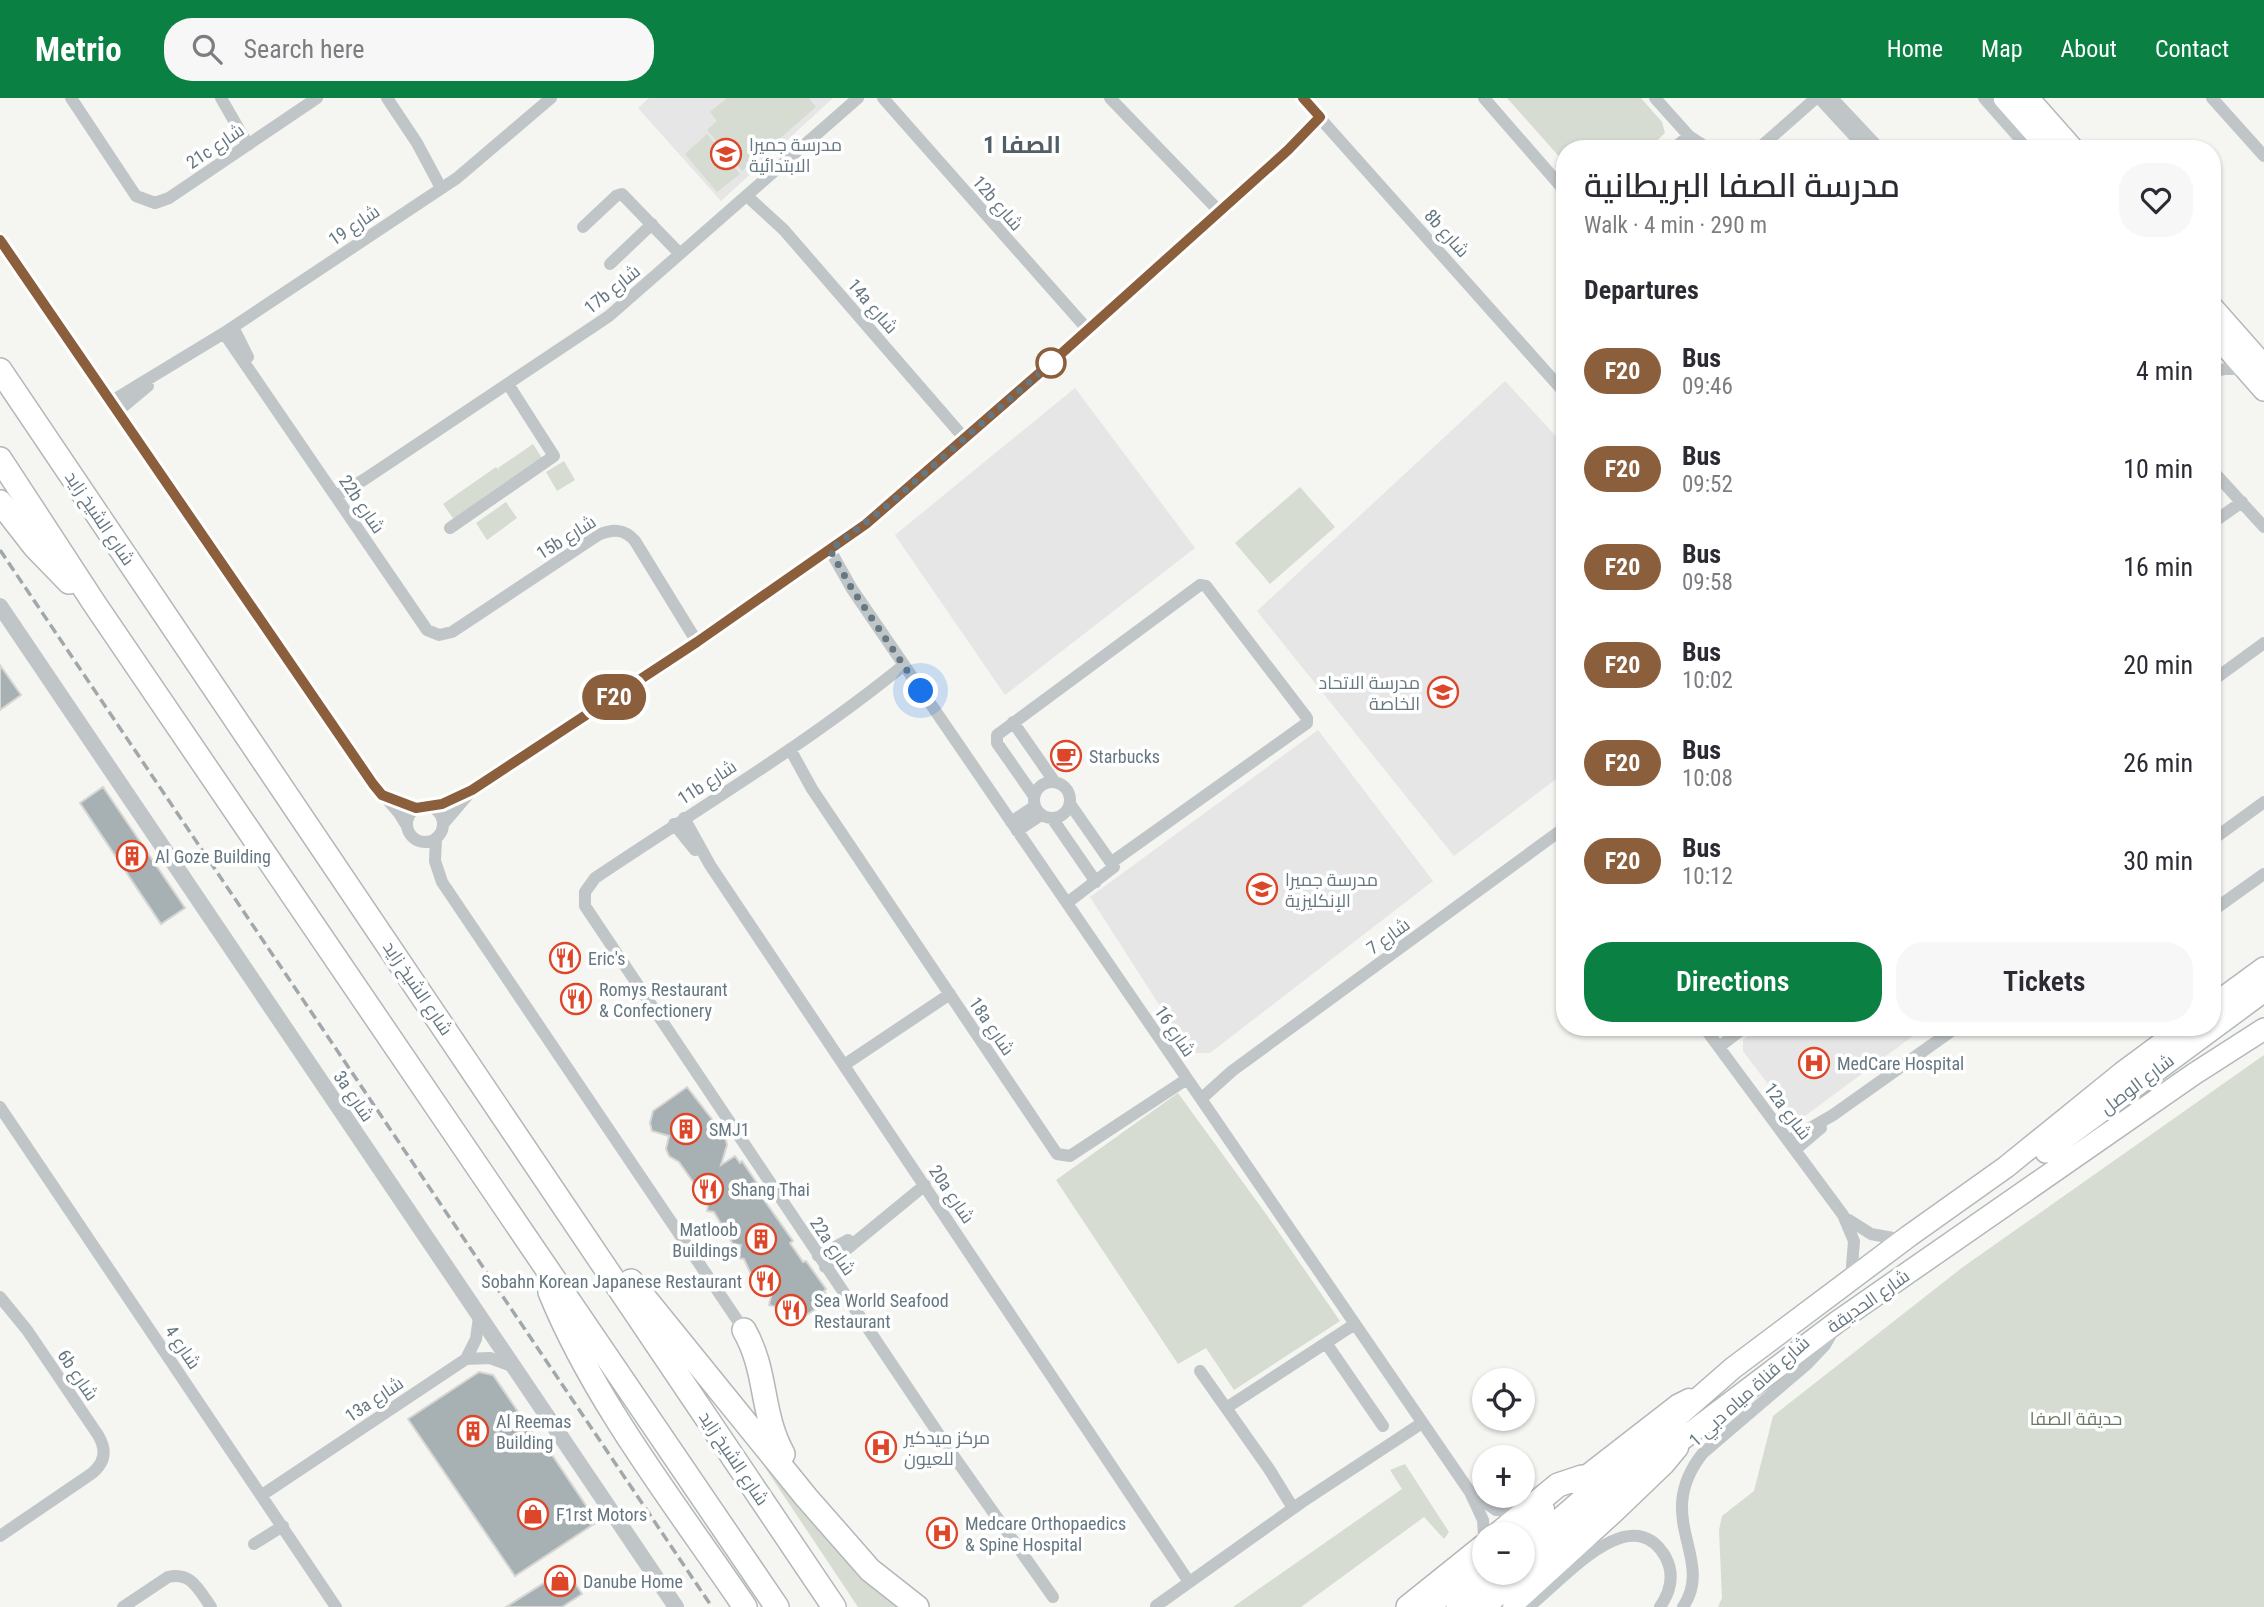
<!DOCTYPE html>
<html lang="en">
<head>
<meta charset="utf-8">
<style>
	:root { --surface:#fff; --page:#f7f7f7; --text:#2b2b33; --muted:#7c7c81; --accent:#0b8043 }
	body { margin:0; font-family:"Roboto Condensed",Cairo,sans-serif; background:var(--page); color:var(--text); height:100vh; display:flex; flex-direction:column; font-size:26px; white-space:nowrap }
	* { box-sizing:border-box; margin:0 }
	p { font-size:23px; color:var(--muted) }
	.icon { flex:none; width:38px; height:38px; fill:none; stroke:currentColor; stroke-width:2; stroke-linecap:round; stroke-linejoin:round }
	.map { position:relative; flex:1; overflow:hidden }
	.panel { position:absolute; left:1556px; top:42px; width:665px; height:896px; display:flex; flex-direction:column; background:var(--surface); border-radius:28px; box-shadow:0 2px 5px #0004 }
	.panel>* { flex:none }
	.badge { padding:0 14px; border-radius:23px; font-size:24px; line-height:46px }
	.controls { position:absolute; left:1472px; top:1270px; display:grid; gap:14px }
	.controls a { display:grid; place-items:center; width:63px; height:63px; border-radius:50%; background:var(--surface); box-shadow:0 2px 5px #0004; font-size:35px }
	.you { position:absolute; width:35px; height:35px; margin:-18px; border:5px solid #fff; border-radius:50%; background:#1a73e8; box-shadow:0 0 0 10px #1a73e833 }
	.map>.badge { position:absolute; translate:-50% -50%; box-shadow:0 0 0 4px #fff }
	h2 { padding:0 28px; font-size:26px; line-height:63px }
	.round { display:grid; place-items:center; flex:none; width:74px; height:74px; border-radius:28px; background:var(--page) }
	.head { display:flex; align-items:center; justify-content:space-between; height:119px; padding:0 28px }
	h1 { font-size:33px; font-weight:600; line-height:52px }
	.button { display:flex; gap:14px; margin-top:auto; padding:14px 28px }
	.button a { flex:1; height:80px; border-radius:28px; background:var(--accent); color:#fff; font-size:28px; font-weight:600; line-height:80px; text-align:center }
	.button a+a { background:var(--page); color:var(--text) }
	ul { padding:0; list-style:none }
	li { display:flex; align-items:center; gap:21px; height:98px; padding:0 28px }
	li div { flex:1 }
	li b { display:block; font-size:26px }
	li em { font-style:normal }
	li .badge { min-width:77px; font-weight:700; text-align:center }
	header { display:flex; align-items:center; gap:42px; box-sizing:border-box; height:98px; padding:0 35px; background:var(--accent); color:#fff }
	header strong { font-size:33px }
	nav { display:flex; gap:38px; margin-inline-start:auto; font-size:24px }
	.search { width:490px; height:63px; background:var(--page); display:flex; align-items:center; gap:18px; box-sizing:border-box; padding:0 24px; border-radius:28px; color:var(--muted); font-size:26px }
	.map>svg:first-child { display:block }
</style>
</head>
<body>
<header>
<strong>Metrio</strong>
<div class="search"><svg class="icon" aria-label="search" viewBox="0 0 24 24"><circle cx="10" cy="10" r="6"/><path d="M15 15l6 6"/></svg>Search here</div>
<nav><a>Home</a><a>Map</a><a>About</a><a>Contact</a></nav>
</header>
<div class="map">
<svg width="2264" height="1509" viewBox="0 0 2264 1509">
	<rect width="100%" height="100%" fill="#f5f5f1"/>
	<path fill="#e5e6e5" d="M649,0H833L721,103L638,10Z
		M1505,283L1564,347V675L1454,758L1257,513Z
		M1075,290L1195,450L1005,597L895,437Z
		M1318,632L1433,783L1210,955H1190L1090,799Z
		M1760,929H1925L1805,1018L1791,1017L1743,953V942Z"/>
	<path fill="#d6dcd2" d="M727,0H809L816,9L742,73L707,32L717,23L710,14Z
		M1507,0H1641L1662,24L1665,35L1648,51H1564V64Z
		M707,36L740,76L717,94L685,56Z
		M533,346L544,363L455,423L443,406L496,369L500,373L498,370Z
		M564,363L575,382L557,393L546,374Z
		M1300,389L1335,429L1270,486L1235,445Z
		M506,404L517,420L487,442L476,425Z
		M2264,957V1509H1718L1722,1500L1719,1432L1722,1418L1754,1393L1773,1318L1963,1169Z
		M1178,995L1266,1116L1340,1223L1234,1292L1206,1250L1178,1266L1056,1082Z
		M746,1341L853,1471L903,1509H858Z
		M1405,1366L1449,1434L1444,1441L1424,1419L1301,1509H1233L1402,1391L1390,1372Z"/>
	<path fill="#a7b0b3" stroke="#d6d6d4" stroke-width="2" d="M0,567L21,597L0,612Z
		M103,689L185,810L161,826L80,705Z
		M687,989L725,1038L727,1047L721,1067L735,1058L740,1065L742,1063L765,1097L762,1099L793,1143L790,1145L803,1164L806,1163L826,1191L824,1193L830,1202L800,1221L799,1218L792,1223L784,1211L769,1207L772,1194L765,1193L754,1183L744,1161L738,1160L741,1147L733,1146L714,1114L707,1113L709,1100L703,1098L679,1064L669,1058L666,1051L669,1038L652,1033L650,1025L653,1013Z
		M479,1274L493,1277L547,1356L550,1354L597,1424L515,1478L408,1321Z
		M566,1471L582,1496L562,1509H506Z"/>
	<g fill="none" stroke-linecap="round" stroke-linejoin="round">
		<g stroke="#b3b8bb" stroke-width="21">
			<path id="secondary" d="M1574,1386L1677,1306L1689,1300
				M1516,1437L1545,1411
				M1431,1509L1484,1465
				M1512,1509L1616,1414L1665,1367L1679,1350"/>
		</g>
		<g stroke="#b3b8bb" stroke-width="24">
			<path id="primary" d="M2004,0L2049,51
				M2028,0L2073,51
				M2212,209L2264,268
				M2212,233L2264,292
				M2212,908L2264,870
				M2046,1054L2264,893
				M1522,1454L1733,1270L1909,1138L2006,1069L2122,975L2184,929
				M1457,1509L1497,1475
				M1484,1509L1648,1367L1837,1224L2194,976L2264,931"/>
		</g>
		<g stroke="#b3b7b9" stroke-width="26">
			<path id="motorway" d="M0,272L834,1509
				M0,361L94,505L777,1509
				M0,404L35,449L69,484
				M631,1183L806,1399L870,1472L917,1509
				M550,1194C595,1305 678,1410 745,1509
				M744,1232C768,1274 760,1314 783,1356
				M1497,1437L1558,1387L1582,1379
				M1408,1509L1484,1448"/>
		</g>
		<path stroke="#c0c5c7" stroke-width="12" d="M71,0L136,98L155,105L169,100L317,0
			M221,0L248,47
			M387,0L417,45L441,90
			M883,0L1088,232
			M1110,0L1220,114
			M1302,0L1564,294
			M1484,0L1564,92
			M1655,0L1689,38L1709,51
			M1819,0L1866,51
			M1832,0L1880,51
			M1984,0L2029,51
			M2212,0L2264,58
			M1673,51L1689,38
			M1758,51L1816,0
			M747,98L784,132L965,341
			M583,129L616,98L622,96L680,156
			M0,142L369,680L399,715L407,728
			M610,166L652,126
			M233,229L248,259
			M224,235L427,532L439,537L452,534L598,437C612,431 624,430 635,443L697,544
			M2212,274L2225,271H2245
			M112,303L224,235L457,80L551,0
			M118,313L148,288
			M2212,372L2264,429
			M336,398L365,381L609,218L858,0
			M2212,425L2242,404
			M450,430L554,358L508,286
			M830,452L852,491L1470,1394L1483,1422L1484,1437
			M904,567C807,646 699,710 595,780L585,794V808L948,1350L1053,1499
			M2212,583L2264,545
			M1013,624L1054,683
			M790,651L812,691L1057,1056L1070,1058L1187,981
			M1034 702a18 18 0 1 1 36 0a18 18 0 1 1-36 0Z
			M383,698L416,710
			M1034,698L997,645V637L1200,487L1206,488L1307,620V625L1112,764
			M407 726a18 18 0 1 1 36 0a18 18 0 1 1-36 0Z
			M684,720L710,767L1189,1484
			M1052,720L1096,784
			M1011,724L1035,708
			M443,726L472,692L697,544L866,426L1146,180L1288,53L1319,19
			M674,726L695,752
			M1017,733L1041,717
			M436,740L435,763L442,784L744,1232
			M2212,742L2264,704
			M1067,805L1114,769L1070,706
			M2212,813L2264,776
			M1704,929L1843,1117L1854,1143L1851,1181
			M1719,949L1745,929
			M844,967L950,896
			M1201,1001L1232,973L1564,730
			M0,1009L336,1509
			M1788,1043L1833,1017L1957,929
			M1795,1052L1821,1030
			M1849,1122L1871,1136L1904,1142
			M818,1158L848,1142
			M825,1169L925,1087
			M0,1199L27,1232L98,1337C107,1352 105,1365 91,1376L0,1438
			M1326,1245L1383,1328
			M466,1261L476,1241L479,1219
			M1200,1273L1269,1371L1293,1410
			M1226,1310L1355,1226
			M1473,1396L1496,1412L1523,1413
			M262,1397L466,1261L490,1260L512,1268
			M254,1446L283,1428
			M1156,1508L1302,1404L1422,1325
			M123,1509L168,1479C191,1473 199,1492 211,1509
			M1528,1509C1560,1486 1629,1399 1665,1458C1675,1476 1671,1493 1660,1509
			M1683,1509C1716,1460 1651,1420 1703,1355L1806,1267L1825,1247L1833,1233"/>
		<path stroke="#c0c5c7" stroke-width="16" d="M0,508L676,1509"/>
		<use href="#secondary" stroke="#fff" stroke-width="18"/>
		<use href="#primary" stroke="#fff" stroke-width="21"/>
		<use href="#motorway" stroke="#fff" stroke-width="23"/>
		<path stroke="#a1a8ac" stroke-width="3.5" stroke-dasharray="10 5" stroke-linecap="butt" d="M0,452L712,1509"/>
	</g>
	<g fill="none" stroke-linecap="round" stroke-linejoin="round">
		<g stroke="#fff" stroke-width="16">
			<path id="line" d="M0,142L373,686L382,697L416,710L442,706L472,692L697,544L866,426L1043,272L1288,52L1320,19L1303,0"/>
		</g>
		<use href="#line" stroke="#8b5e3c" stroke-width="10"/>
		<path stroke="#657781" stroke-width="7" stroke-dasharray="0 12.6" d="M921,593L852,491L830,452L887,408L1051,265"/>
	</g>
	<defs>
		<g id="school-ring" transform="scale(1.575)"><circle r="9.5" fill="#fff" stroke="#dd4629" stroke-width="1.5"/><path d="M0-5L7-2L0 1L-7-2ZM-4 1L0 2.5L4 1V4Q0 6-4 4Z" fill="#dd4629"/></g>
		<g id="cafe-ring" transform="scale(1.575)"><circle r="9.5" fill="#fff" stroke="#dd4629" stroke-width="1.5"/><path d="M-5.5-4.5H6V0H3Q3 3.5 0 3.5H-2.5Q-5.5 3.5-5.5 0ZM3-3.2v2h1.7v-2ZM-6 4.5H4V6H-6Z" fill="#dd4629"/></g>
		<g id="building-ring" transform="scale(1.575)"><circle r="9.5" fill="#fff" stroke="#dd4629" stroke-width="1.5"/><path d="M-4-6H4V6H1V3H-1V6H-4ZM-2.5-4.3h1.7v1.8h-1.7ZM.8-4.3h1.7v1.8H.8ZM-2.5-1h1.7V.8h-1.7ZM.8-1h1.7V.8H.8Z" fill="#dd4629"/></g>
		<g id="restaurant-ring" transform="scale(1.575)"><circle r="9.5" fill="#fff" stroke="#dd4629" stroke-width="1.5"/><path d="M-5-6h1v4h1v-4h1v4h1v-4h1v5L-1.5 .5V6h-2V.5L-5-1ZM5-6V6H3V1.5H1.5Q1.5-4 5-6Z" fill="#dd4629"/></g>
		<g id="hospital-ring" transform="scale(1.575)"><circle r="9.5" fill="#fff" stroke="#dd4629" stroke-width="1.5"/><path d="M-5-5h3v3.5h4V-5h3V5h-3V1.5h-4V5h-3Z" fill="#dd4629"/></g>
		<g id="shop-ring" transform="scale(1.575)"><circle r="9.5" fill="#fff" stroke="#dd4629" stroke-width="1.5"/><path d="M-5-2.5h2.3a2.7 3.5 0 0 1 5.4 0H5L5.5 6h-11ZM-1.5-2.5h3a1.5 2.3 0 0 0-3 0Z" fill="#dd4629"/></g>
	</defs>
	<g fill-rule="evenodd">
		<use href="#school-ring" x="726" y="56"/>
		<use href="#school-ring" x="1443" y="594"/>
		<use href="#cafe-ring" x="1066" y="658"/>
		<use href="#building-ring" x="132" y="758"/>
		<use href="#school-ring" x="1262" y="791"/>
		<use href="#restaurant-ring" x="565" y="860"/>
		<use href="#restaurant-ring" x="576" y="901"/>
		<use href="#hospital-ring" x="1814" y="965"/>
		<use href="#building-ring" x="686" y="1031"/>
		<use href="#restaurant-ring" x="708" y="1091"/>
		<use href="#building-ring" x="761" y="1141"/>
		<use href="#restaurant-ring" x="765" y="1183"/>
		<use href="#restaurant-ring" x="791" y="1212"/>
		<use href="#building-ring" x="473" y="1333"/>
		<use href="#hospital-ring" x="881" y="1349"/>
		<use href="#shop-ring" x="533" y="1416"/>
		<use href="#hospital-ring" x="942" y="1435"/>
		<use href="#shop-ring" x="560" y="1483"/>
	</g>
	<circle fill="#fff" stroke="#8b5e3c" stroke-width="3.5" cx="1051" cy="265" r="14"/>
	<g text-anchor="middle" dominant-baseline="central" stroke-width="7" stroke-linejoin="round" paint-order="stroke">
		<g font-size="18" fill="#657781" stroke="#fff" text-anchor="start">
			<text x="749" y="46">مدرسة جميرا<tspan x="749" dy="21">الابتدائية</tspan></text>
			<text x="1420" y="584" text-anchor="end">مدرسة الاتحاد<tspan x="1420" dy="21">الخاصة</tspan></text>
			<text x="1089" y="658">Starbucks</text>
			<text x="155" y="758">Al Goze Building</text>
			<text x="1285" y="781">مدرسة جميرا<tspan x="1285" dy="21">الإنكليزية</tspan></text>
			<text x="588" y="860">Eric's</text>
			<text x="599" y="891">Romys Restaurant<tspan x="599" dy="21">&amp; Confectionery</tspan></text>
			<text x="1837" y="965">MedCare Hospital</text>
			<text x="709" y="1031">SMJ1</text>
			<text x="731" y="1091">Shang Thai</text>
			<text x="738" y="1131" text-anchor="end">Matloob<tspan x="738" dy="21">Buildings</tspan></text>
			<text x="742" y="1183" text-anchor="end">Sobahn Korean Japanese Restaurant</text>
			<text x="814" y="1202">Sea World Seafood<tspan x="814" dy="21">Restaurant</tspan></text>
			<text x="496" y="1323">Al Reemas<tspan x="496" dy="21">Building</tspan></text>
			<text x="904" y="1339">مركز ميدكير<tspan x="904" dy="21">للعيون</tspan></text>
			<text x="556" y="1416">F1rst Motors</text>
			<text x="965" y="1425">Medcare Orthopaedics<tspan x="965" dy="21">&amp; Spine Hospital</tspan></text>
			<text x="583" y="1483">Danube Home</text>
		</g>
		<g font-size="18" fill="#657781" stroke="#fff">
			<text transform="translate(215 48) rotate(-34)">21c شارع</text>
			<text transform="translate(998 105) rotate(49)">12b شارع</text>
			<text transform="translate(354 127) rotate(-34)">شارع 19</text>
			<text transform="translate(1447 135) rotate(48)">8b شارع</text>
			<text transform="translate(612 191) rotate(-39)">17b شارع</text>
			<text transform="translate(873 208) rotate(49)">14a شارع</text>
			<text transform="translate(362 406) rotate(56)">22b شارع</text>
			<text transform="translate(100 420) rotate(56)">شارع الشيخ زايد</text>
			<text transform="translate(566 439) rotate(-32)">15b شارع</text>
			<text transform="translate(707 684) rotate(-33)">11b شارع</text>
			<text transform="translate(1388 838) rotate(-36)">شارع 7</text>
			<text transform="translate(418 890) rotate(56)">شارع الشيخ زايد</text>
			<text transform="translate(992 928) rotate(56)">18a شارع</text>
			<text transform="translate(1175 933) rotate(56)">شارع 16</text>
			<text transform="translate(2137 986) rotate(-37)">شارع الوصل</text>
			<text transform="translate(354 998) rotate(56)">3a شارع</text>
			<text transform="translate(1788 1013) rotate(53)">12a شارع</text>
			<text transform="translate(952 1096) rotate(56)">20a شارع</text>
			<text transform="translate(833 1148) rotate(56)">22a شارع</text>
			<text transform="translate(1868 1203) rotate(-35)">شارع الحديقة</text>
			<text transform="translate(183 1249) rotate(56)">شارع 4</text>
			<text transform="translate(78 1277) rotate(56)">6b شارع</text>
			<text transform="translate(1749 1293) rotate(-42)">شارع قناة مياه دبي 1</text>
			<text transform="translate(374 1301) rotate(-34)">13a شارع</text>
			<text transform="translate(734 1360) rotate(56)">شارع الشيخ زايد</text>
		</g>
		<g font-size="18" fill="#697963" stroke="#fff">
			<text x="2076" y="1320">حديقة الصفا</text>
		</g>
		<g font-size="24" font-weight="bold" fill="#525f67" stroke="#fff">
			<text x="1022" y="47">الصفا 1</text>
		</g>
	</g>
</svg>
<div class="controls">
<a><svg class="icon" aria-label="locate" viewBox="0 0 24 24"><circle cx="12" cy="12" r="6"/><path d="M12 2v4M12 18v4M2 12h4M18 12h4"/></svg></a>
<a>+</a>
<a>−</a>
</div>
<div class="you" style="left:921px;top:593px"></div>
<b class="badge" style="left:614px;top:599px;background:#8b5e3c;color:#fff">F20</b>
<section class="panel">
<div class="head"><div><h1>مدرسة الصفا البريطانية</h1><p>Walk · 4 min · 290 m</p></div><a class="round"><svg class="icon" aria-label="heart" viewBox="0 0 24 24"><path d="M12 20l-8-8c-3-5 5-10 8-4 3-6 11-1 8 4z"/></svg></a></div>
<h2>Departures</h2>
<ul>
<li><span class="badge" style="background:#8b5e3c;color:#fff">F20</span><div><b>Bus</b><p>09:46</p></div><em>4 min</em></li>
<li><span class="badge" style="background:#8b5e3c;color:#fff">F20</span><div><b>Bus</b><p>09:52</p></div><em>10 min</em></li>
<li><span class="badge" style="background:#8b5e3c;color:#fff">F20</span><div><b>Bus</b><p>09:58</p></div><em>16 min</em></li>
<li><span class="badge" style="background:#8b5e3c;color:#fff">F20</span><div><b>Bus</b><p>10:02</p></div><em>20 min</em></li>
<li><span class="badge" style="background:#8b5e3c;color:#fff">F20</span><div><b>Bus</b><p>10:08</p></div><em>26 min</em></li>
<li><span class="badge" style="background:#8b5e3c;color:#fff">F20</span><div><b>Bus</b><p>10:12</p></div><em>30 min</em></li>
</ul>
<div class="button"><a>Directions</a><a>Tickets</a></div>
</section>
</div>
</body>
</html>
